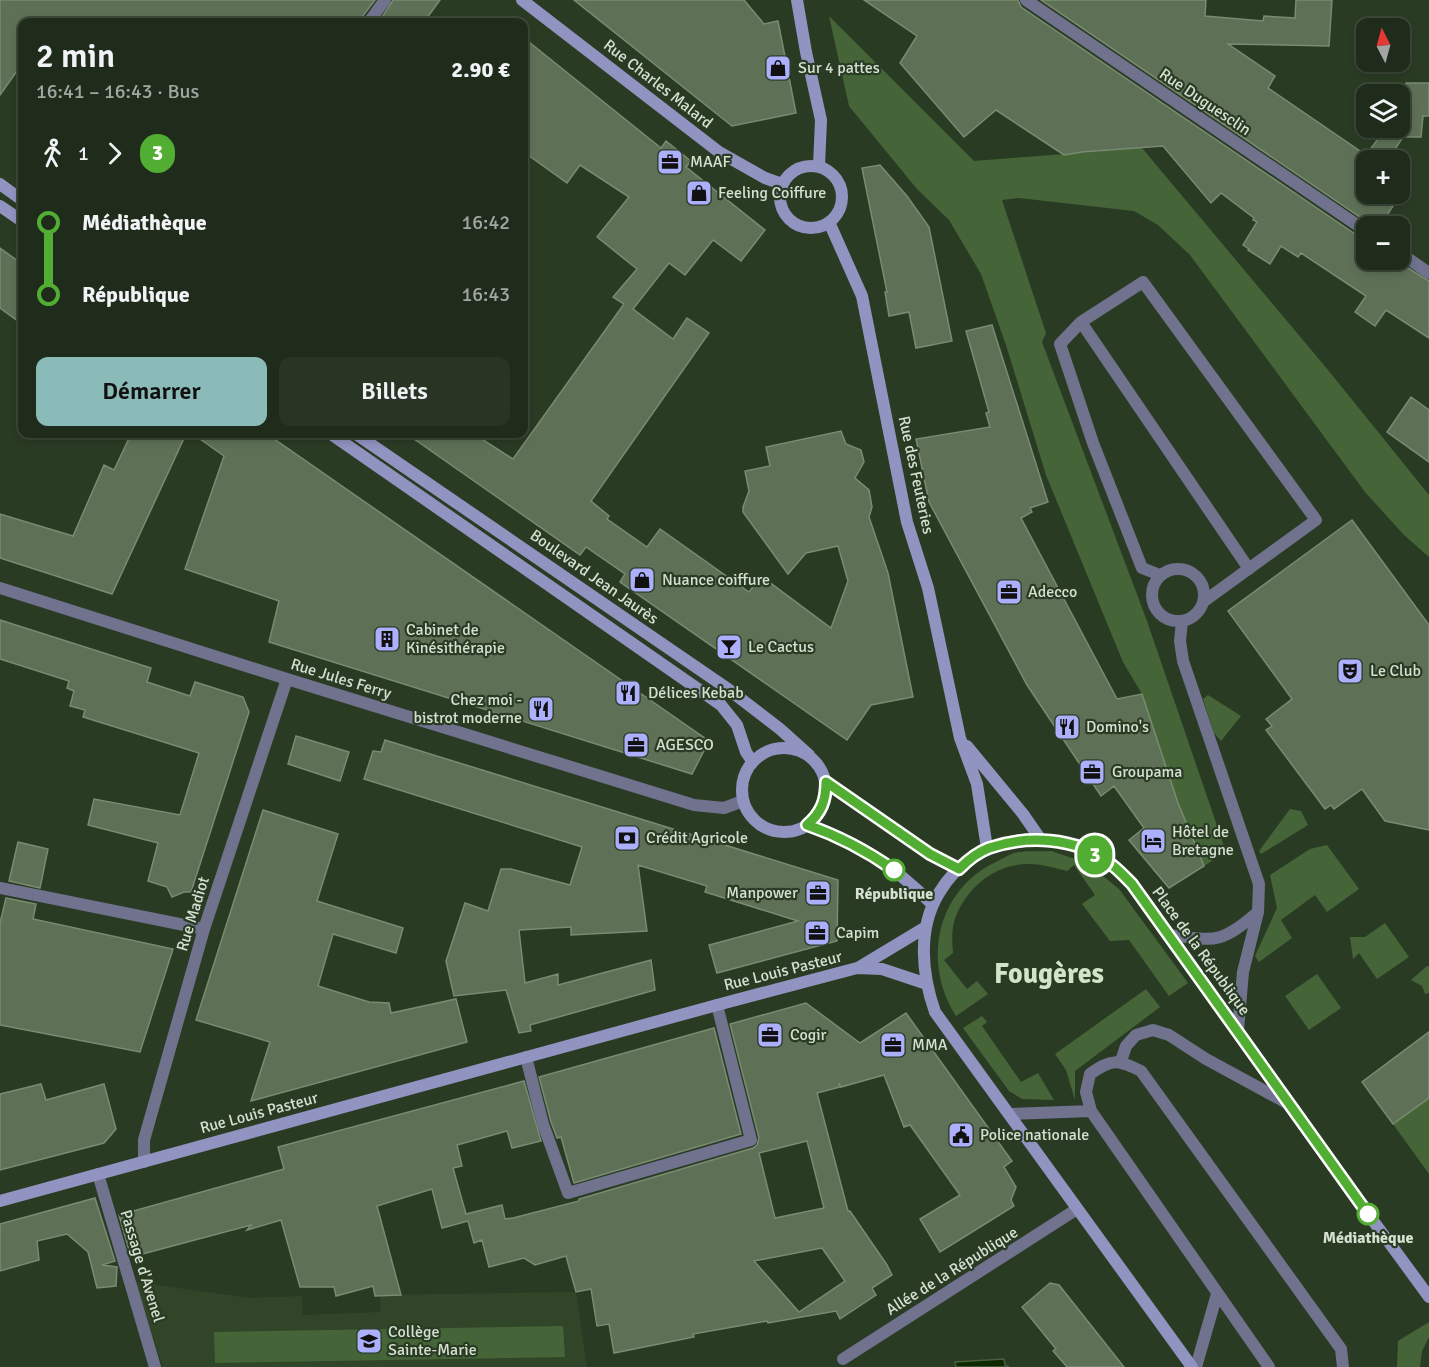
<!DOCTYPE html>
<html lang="fr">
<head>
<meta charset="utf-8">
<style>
	:root { --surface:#202c1b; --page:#283424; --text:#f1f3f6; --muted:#a2a7a3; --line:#3d483a; --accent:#8bbbb9 }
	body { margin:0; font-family:Signika,sans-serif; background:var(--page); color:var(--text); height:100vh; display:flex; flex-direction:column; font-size:22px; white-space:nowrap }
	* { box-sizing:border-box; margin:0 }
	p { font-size:20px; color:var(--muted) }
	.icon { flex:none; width:33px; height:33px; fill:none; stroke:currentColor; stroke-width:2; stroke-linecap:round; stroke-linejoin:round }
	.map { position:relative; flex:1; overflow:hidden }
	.drawer { position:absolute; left:18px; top:18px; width:510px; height:420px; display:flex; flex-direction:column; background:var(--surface); border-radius:12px; box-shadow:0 3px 9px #0003,0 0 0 2px var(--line) }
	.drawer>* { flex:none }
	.badge { padding:0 12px; border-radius:20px; font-size:21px; line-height:39px }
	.needle { width:39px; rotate:354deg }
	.buttons { position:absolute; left:1356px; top:18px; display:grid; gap:12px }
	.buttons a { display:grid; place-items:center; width:54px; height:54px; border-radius:12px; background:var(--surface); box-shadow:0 3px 9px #0003,0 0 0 2px var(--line); font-size:30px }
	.map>.badge { position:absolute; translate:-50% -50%; box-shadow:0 0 0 3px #fff }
	.legs { display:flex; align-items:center; gap:9px; height:66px; padding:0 18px; font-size:20px }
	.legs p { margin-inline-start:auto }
	.head { display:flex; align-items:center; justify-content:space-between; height:102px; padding:0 18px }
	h1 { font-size:33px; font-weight:600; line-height:45px }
	.primary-button { display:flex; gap:12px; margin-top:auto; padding:12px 18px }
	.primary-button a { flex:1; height:69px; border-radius:12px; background:var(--accent); color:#111; font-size:24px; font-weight:600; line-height:69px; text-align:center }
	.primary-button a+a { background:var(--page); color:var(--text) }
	ul { padding:0 18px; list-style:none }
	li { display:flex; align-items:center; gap:21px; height:72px; font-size:22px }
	li i { display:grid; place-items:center; width:9px; height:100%; margin:0 8px; background:currentColor }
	li i::after { content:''; width:15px; height:15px; margin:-8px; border:4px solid; border-radius:50%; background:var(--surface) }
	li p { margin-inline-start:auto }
	li:first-child i { background:linear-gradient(#0000 50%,currentColor 0) }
	li:last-child i { background:linear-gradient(currentColor 50%,#0000 0) }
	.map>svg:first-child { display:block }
</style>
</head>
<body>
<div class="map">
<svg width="1429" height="1367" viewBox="0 0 1429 1367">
	<rect width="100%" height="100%" fill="#2a3b24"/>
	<path fill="#314629" d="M135,1282L250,1298L302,1296L303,1315L381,1312L380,1295L576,1292L587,1367H163Z"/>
	<path fill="#456538" d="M829,16L974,161L1142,148L1328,370L1429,495V557L1404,535L1365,492L1190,255L1158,225L1134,211L1019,198L1002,200L1046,333L1042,342L1147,621L1226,852L1204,866L1178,803L1142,694L1123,662L1046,475L1006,345L981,274L949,220L917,189L849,106Z
		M1208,695L1241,716L1221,741L1214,733L1203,699Z
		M1290,809L1301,811L1308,825L1261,854L1259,851Z
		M1327,845L1359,889L1327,912L1315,895L1281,920L1292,938L1259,962L1255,956L1277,908L1270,875L1310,849Z
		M1051,851L1087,863L1119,889L1188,983L1169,996L1129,940L1110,941L1082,904L1095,895L1074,865L1067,871C1055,868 1043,864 1030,864C997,863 968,886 956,916C951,928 952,941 953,953L944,960L967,989L977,981L988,994L956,1016C922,964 936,891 994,863C1000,860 1008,855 1014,853C1026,850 1040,852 1051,851Z
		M1385,923L1409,957L1377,979L1359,953L1353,959L1350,937H1365Z
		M1427,966H1429V993L1425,994L1422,986L1411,980Z
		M1317,974L1341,1008L1309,1030L1285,996Z
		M1146,989L1160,1007L1075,1071V1100L1066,1070L1055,1054Z
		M982,1016L987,1022L982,1026L1021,1082L1038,1073L1054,1100L1022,1099L1009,1091L963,1028Z
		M1429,1098V1174L1393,1124Z
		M1429,1322V1337L1422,1351L1420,1367H1397L1398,1341Z
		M563,1326L565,1357L215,1363L214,1332Z"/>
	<path fill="#0c2900" stroke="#48603f" stroke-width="1.5" d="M1004,1359L1005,1365L1009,1367H956L955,1362Z"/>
	<path fill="#5e7157" stroke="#788c71" stroke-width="1.5" fill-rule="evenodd" d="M0,0H375L362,17L361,22H22V64L0,95Z
		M393,0H440L424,22H379Z
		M574,0H744L764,24L778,21L796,113L732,126Z
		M864,0H1018L1021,7L1361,238L1366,239V247L1358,260H1395L1429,281V338L1386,310L1375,326L1355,312L1366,296L1301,253L1298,257L1281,246L1270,264L1248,250L1249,249L1243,245L1257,222L1253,220L1254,218L1221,193L1211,203L1163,146L1082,152L1064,155L996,110L964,137L900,63L917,36Z
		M1041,0H1206L1205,16L1263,21L1264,16L1295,18L1296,0H1332L1329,46L1228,44L1275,76L1268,88L1366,155L1386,128H1400V102H1405L1406,83H1429V116H1423L1421,137H1403L1388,160H1366V194H1400V182L1406,186L1380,226H1373Z
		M524,38L661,148L666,141L691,161L686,167L765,230L741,261L713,240L685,275L669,263L633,309L673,339L687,318L709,333L591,501L609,516L607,519L647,547L660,529L749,592L761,576L831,628L848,581L838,546L806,553L788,574L743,512V507L749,491L745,471L770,466L766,447L841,431L846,444L861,450L864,462L855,478L869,490L872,507L869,517L888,573L913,697L871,705L847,740L620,582L625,574L586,547L580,555L407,434H474L513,459L624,304L613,297L637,269L597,237L629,197L580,165L567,183L524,152Z
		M880,165L907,196L929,227L952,341L916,348L909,312L889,316L885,292H887L862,168Z
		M0,248L22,264V324L0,308Z
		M992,325L1048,502L1030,508L1032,512L1021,518L1117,699L1142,694L1178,803L1204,866L1169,888L1129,840L1144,828L1114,786L1101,796L1027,685L929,502L916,439L990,427L986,413L989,412L966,331Z
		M1411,397L1429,410V462L1387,432Z
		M131,434H186L112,594L0,558V514L73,536L104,465L114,470Z
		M193,434H267L709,741L692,774L269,642L279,601L185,569L224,456Z
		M1352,520L1429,625V830L1385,821L1362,789L1334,809L1331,805L1325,809L1266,730L1272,726L1266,719L1292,699L1228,611Z
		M0,620L151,668L147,682L190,696L195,682L243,697L249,712L191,892H184L172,897L167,887L148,881L158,843L88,825L94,799L180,815L199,753L83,717L85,710L70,706L74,691L67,688L69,681L0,659Z
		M296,736L349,752L340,781L288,764Z
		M385,740L838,880L837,941L717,973L709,945L798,921L705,892L707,886L638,865L647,931L571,935V927L519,930L525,983L558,974V985L651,960L655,990L530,1025L531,1031L519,1033L506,990L454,996L446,961L465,903L488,911L501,869H511L570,885L582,847L364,779L373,751L381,752Z
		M263,810L338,834L317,901L403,928L396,953L333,934L318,986L369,1002L389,1003L391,1013L456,999L467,1042L251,1101L270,1042L196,1020Z
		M18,842L48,849L40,888L9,881Z
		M6,898L36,904L33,919L173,949L140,1052L0,1025V923Z
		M806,1003L860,1043L906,1013L1012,1161L1004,1167L1016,1187L1011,1200L1014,1206L940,1252L920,1219L960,1195L910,1125L904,1127L884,1075L841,1087L839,1083L840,1087L817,1093L848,1211H850L887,1265L892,1275L872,1288L876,1295L840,1319L836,1311L768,1323L767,1321L693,1334L694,1337L614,1353L609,1324L597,1326L591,1289L576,1292L566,1256L535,1265L524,1258L489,1267L482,1240L474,1243L468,1221L442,1228L432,1189L377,1206L401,1295L375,1296L373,1286L336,1296L334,1287H300L281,1220L247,1230L251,1225L131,1257L119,1215L284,1169L278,1147L524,1081L541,1141L512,1148L507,1131L457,1145L462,1166L453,1168L466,1214L502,1205L505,1219L513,1218L579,1201V1199L753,1148L757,1145L759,1138L730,1024ZM807,1141L824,1208L775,1218L759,1153ZM822,1248L845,1281L799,1312L754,1261Z
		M714,1028L741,1134L574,1183L561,1137L557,1138L551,1122L539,1077Z
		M1429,1032V1098L1393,1124L1362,1082Z
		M41,1084L46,1100L104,1084L116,1129L104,1143L0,1170V1094Z
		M95,1198L115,1261L102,1265L117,1267L116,1286L97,1288L88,1252L67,1234L37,1241L39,1260L0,1271V1224Z
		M1050,1283L1059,1285L1124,1367H1067L1053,1351L1056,1349L1022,1307Z"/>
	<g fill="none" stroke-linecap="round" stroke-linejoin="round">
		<path stroke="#70728e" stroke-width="12" d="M1081,322L1249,569
			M1152 595a26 26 0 1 1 52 0a26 26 0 1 1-52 0Z
			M1160,575L1142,568L1093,443L1060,344L1081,322L1143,282L1316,520L1203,602
			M1182,621L1180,641L1183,661L1259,884L1258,912L1243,972L1238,1030
			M1169,935C1217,941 1220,944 1258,912
			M526,1057L543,1124L568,1193L751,1140L717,1005
			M1121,1061L1126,1046L1136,1035L1153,1030L1169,1035L1206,1059L1287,1103
			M1010,1114L1091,1111
			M1196,1367L1217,1294
			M1269,1367L1091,1111L1086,1092L1090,1074C1112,1059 1117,1059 1141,1071L1341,1349L1343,1367"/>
		<path stroke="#70728e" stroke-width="12" d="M1026,0L1366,231
			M369,22L385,0
			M1400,253L1429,273
			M0,588L287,679L694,805L724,808L743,801
			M0,888L204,929
			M144,1162V1140L204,929L287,679
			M98,1174L155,1367
			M843,1359L1077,1209"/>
		<path stroke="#9194c0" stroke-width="12" d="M522,0L719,152L765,178L782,184
			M797,0L806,52L821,120L819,166
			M780 197a31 31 0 1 1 62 0a31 31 0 1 1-62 0Z
			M0,184L22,200
			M0,206L22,221
			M829,222L862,296L907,522L928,588L960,738L977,784L987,848
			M331,434L721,705L737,725L746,752L752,761
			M356,434L728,689L780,729L809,755
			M967,746L1023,814L1041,840
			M742 790a42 42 0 1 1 84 0a42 42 0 1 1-84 0Z
			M826,782L930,854L959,869
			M807,825C859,843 894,866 932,904
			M858,968L926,927
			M0,1201L717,1005L857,968L882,969L927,984
			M1192,1367L935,1012C922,975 917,929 939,893C974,834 1049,825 1106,860C1127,874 1142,897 1156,917C1172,940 1188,962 1204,984C1232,1023 1259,1063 1287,1102C1333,1168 1382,1232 1429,1297"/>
	</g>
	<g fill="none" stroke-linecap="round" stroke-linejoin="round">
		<g stroke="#fff" stroke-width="14">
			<path id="line-1" d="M894,870C867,851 839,836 807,825C821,813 826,801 826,782L930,854L959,869C967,861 978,852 989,848C1027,835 1075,837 1108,862C1117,868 1124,876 1132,884L1368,1214"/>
		</g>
		<use href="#line-1" stroke="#52ae32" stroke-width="9"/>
	</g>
	<defs>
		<g id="shop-square" transform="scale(1.35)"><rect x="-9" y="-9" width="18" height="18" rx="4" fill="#acaffb" stroke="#2a3b24"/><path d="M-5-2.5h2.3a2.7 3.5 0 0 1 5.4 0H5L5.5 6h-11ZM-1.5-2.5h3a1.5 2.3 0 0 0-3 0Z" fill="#111"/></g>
		<g id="office-square" transform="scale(1.35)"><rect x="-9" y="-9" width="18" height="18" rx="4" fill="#acaffb" stroke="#2a3b24"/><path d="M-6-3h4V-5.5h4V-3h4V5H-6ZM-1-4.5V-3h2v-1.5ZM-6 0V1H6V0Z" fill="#111"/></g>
		<g id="building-square" transform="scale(1.35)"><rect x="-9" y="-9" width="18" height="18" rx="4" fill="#acaffb" stroke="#2a3b24"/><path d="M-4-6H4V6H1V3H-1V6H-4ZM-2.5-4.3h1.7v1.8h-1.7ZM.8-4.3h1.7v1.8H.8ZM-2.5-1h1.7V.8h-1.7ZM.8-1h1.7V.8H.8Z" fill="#111"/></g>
		<g id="bar-square" transform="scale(1.35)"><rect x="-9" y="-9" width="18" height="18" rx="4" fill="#acaffb" stroke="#2a3b24"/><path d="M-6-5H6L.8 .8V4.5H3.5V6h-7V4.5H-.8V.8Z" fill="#111"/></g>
		<g id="theatre-square" transform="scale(1.35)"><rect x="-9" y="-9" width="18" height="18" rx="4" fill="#acaffb" stroke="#2a3b24"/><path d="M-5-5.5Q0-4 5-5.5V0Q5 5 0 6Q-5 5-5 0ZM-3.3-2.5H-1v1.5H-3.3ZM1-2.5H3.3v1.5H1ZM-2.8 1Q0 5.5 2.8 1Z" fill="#111"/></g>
		<g id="restaurant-square" transform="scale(1.35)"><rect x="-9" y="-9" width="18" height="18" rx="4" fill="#acaffb" stroke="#2a3b24"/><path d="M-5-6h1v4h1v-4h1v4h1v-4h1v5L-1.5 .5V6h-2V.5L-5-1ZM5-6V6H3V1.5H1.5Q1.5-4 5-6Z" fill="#111"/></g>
		<g id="bank-square" transform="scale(1.35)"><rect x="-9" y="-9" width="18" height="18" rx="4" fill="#acaffb" stroke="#2a3b24"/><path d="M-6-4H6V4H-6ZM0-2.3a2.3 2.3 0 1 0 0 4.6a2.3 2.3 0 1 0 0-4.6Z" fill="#111"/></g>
		<g id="hotel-square" transform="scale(1.35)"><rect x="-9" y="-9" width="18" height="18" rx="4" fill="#acaffb" stroke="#2a3b24"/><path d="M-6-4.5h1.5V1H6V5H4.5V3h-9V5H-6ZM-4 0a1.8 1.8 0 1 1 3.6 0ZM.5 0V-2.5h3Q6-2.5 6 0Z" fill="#111"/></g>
		<g id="civic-square" transform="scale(1.35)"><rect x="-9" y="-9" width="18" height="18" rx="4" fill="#acaffb" stroke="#2a3b24"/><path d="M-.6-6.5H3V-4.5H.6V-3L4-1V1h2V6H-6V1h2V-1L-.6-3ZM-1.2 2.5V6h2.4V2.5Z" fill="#111"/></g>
		<g id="school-square" transform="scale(1.35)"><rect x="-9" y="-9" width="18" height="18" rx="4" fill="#acaffb" stroke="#2a3b24"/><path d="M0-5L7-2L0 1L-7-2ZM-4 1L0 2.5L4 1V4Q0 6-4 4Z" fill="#111"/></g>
	</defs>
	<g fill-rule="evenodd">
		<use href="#shop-square" x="778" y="68"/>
		<use href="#office-square" x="670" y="162"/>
		<use href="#shop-square" x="699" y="193"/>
		<use href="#shop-square" x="642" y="580"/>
		<use href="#office-square" x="1009" y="592"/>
		<use href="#building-square" x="387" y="639"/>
		<use href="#bar-square" x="729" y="647"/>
		<use href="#theatre-square" x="1350" y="671"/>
		<use href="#restaurant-square" x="628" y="693"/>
		<use href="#restaurant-square" x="541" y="709"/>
		<use href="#restaurant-square" x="1067" y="727"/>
		<use href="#office-square" x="636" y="745"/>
		<use href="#office-square" x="1092" y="772"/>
		<use href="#bank-square" x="627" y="838"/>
		<use href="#hotel-square" x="1153" y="841"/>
		<use href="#office-square" x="818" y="893"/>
		<use href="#office-square" x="817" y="933"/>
		<use href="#office-square" x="770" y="1035"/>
		<use href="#office-square" x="893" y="1045"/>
		<use href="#civic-square" x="961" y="1135"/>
		<use href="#school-square" x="369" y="1341"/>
	</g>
	<g fill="#fff" stroke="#52ae32" stroke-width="3">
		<circle cx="894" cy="870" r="10"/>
		<circle cx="1368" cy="1214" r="10"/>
	</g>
	<g text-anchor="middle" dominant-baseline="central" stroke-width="4.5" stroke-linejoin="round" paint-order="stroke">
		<g font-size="16" fill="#d5e0d1" stroke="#2a3b24" text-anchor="start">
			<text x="798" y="68">Sur 4 pattes</text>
			<text x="690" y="162">MAAF</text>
			<text x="718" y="193">Feeling Coiffure</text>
			<text x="662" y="580">Nuance coiffure</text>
			<text x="1028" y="592">Adecco</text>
			<text x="406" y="630">Cabinet de<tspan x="406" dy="18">Kinésithérapie</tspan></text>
			<text x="748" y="647">Le Cactus</text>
			<text x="1370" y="671">Le Club</text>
			<text x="648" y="693">Délices Kebab</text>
			<text x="522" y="700" text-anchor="end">Chez moi -<tspan x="522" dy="18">bistrot moderne</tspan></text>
			<text x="1086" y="727">Domino's</text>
			<text x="656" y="745">AGESCO</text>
			<text x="1112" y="772">Groupama</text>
			<text x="1172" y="832">Hôtel de<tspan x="1172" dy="18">Bretagne</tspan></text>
			<text x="646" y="838">Crédit Agricole</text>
			<text x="798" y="893" text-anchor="end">Manpower</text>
			<text x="836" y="933">Capim</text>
			<text x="790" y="1035">Cogir</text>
			<text x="912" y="1045">MMA</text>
			<text x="980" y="1135">Police nationale</text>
			<text x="388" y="1332">Collège<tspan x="388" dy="18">Sainte-Marie</tspan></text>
		</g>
		<g font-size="16" fill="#d5e0d1" stroke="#2a3b24">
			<text transform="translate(658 84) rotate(38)">Rue Charles Malard</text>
			<text transform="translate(1205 102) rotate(34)">Rue Duguesclin</text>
			<text transform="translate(916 475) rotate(78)">Rue des Feuteries</text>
			<text transform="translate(594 577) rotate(35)">Boulevard Jean Jaurès</text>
			<text transform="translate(341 679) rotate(17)">Rue Jules Ferry</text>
			<text transform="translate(193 914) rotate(-73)">Rue Madiot</text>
			<text transform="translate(1201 951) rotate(54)">Place de la République</text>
			<text transform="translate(783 971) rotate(-14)">Rue Louis Pasteur</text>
			<text transform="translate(259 1113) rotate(-15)">Rue Louis Pasteur</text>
			<text transform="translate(142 1266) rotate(73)">Passage d'Avenel</text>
			<text transform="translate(952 1271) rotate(-32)">Allée de la République</text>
		</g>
		<g font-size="16" font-weight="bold" fill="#d5e0d1" stroke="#2a3b24">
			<text x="894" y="894">République</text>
			<text x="1368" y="1238">Médiathèque</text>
		</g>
		<g font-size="28" font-weight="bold" fill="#d1e6c9" stroke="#2a3b24">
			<text x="1049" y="974">Fougères</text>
		</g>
	</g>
</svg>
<div class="buttons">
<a><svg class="needle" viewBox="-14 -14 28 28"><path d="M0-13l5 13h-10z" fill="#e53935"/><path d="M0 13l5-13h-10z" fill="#a2a7a3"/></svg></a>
<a><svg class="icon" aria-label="layers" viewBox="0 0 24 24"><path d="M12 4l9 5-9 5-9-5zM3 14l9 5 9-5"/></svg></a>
<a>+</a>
<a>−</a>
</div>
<b class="badge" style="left:1095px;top:855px;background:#52ae32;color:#fff">3</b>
<section class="drawer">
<div class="head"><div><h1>2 min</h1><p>16:41 – 16:43 · Bus</p></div><b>2.90 €</b></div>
<div class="legs"><svg class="icon" aria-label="walk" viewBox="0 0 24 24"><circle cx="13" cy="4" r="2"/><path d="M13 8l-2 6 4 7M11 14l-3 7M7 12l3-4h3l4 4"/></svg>1<svg class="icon" aria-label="forward" viewBox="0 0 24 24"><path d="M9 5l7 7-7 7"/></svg><b class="badge" style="background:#52ae32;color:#fff">3</b></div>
<ul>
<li><i style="color:#52ae32"></i><b>Médiathèque</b><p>16:42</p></li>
<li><i style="color:#52ae32"></i><b>République</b><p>16:43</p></li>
</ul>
<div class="primary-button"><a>Démarrer</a><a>Billets</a></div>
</section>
</div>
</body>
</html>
